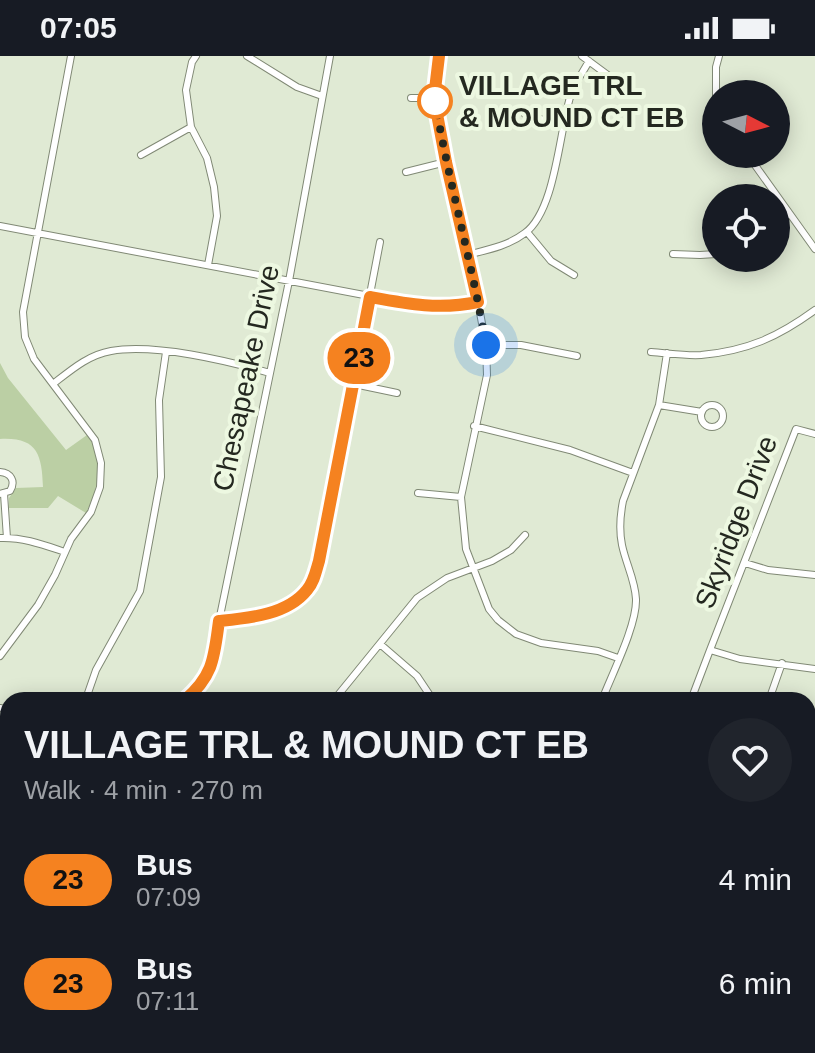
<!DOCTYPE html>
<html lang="en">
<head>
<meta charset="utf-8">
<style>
	:root { --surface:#171b24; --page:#20242c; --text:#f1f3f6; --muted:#9ea1a6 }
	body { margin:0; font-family:Helvetica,sans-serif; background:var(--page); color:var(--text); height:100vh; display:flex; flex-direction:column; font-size:30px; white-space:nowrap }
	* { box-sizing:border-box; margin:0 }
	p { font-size:26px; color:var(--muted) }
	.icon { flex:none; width:44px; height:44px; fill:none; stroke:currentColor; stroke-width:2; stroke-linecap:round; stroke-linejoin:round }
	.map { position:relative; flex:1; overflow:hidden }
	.side { position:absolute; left:0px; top:636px; width:816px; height:362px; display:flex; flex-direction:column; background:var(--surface); border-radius:24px 24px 0 0; box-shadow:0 4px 20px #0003 }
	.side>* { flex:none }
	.badge { padding:0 16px; border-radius:26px; font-size:28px; line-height:52px }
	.needle { width:52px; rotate:96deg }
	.controls { position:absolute; left:702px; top:24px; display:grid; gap:16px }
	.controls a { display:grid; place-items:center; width:88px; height:88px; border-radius:50%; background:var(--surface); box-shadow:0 4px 20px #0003; font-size:40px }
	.you { position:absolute; width:40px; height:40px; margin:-20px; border:6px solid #fff; border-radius:50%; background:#1a73e8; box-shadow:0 0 0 12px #1a73e833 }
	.map>.badge { position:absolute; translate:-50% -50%; box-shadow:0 0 0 4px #fff }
	.round { display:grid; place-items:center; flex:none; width:84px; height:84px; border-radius:42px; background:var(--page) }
	.overview { display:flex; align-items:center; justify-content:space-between; height:136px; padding:0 24px }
	h1 { font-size:38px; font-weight:800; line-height:60px }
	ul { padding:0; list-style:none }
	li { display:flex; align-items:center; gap:24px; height:104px; padding:0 24px }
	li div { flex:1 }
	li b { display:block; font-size:30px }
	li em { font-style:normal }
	li .badge { min-width:88px; font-weight:700; text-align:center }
	.status { display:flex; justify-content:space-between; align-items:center; height:56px; padding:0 40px; background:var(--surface); direction:ltr }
	.status svg { height:22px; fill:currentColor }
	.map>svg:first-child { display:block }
</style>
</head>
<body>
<div class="status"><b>07:05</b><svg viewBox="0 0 49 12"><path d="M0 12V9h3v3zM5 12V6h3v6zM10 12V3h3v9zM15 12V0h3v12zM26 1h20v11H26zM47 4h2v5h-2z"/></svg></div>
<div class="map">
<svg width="815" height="997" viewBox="0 0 815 997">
	<rect width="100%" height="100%" fill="#e0ead4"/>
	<path fill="#bbcfa4" d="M0,307L8,322L66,394L87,379C106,402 98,433 86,457L58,440L48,452H9V442L16,432L43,431C42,398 37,381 0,383Z
		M0,698L8,700V925L0,922Z
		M808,929L815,931V997H180L163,990H808Z"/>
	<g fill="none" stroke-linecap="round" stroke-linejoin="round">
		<g stroke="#808975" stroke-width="8">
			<path id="minor" d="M196,0L192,6L186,34L191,71L207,102L214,131L217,160L208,209
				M247,0L297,31L322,40
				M439,0L434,42L446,106L478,246L486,289L487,319L461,441L466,493L489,553L498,564L516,578L541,587L598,595L618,602
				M582,0L609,20
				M411,42H434
				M716,43V11L719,0
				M525,58L563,70
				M747,98L815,193
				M141,99L191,71
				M406,116L446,106
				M776,166L788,158
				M0,170L422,250H456L478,246
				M527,176L551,205L574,219
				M673,198L700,199L716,198
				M467,199C487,194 508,190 525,177C556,154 559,75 571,38C575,27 583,16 589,5
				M486,289H521L577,300
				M651,296C667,297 685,300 701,299C747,295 778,281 815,254
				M53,328C71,314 88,299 111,295C154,287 228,305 270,317
				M354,328L397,337
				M701 360a11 11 0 1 1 22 0a11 11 0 1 1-22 0Z
				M659,349L702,356
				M474,370L570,394L633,417
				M0,416C11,417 16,425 10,435L0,438
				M418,437L461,441
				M4,438L7,482
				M0,482C23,481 44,489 65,496
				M745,507L768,514L815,519
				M219,565C249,562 287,559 307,534C314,526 316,515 319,505L380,186
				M380,588L417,620L433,644
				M710,594L796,373L815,378
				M0,600L38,549L55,519L71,483L91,456L100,431L101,407L95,384L34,303L25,281L23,256L71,0
				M88,644V637L96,614L140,535L161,421L159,344L166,296
				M185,644C214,619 214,601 219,565L289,225L330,0
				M334,644L417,542L447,522L492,505L511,494L525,479
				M602,644C612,618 637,569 636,543C635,524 626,508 622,489C619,474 620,460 623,445L659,349L667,297
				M691,644L710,594L740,603L815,613
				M769,644L782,607
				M0,652L8,654
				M808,670L815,673
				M808,735L815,717"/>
		</g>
		<use href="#minor" stroke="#fff" stroke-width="6"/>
	</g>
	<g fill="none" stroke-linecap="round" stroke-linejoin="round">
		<g stroke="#fff" stroke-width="18">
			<path id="line" d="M185,644C214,619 214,601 219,565C249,562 287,559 307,534C314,526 316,515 319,505L370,241C408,248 439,254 478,246L446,106L434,42L439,0"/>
		</g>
		<use href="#line" stroke="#f58220" stroke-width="12"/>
		<path stroke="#242820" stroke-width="8" stroke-dasharray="0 14.4" d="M435,45C449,127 472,207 486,289"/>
	</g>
	<circle fill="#fff" stroke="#f58220" stroke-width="4" cx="435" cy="45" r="16"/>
	<g text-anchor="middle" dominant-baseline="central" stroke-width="8" stroke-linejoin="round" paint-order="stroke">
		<g font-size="28" font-weight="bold" fill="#242820" stroke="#edf8e1" text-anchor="start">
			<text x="459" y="29">VILLAGE TRL<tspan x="459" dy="32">&amp; MOUND CT EB</tspan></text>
		</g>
		<g font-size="28" fill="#242820" stroke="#edf8e1">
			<text transform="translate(246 322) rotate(-78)">Chesapeake Drive</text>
			<text transform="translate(736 466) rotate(-69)">Skyridge Drive</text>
		</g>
	</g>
</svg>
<div class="controls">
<a><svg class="needle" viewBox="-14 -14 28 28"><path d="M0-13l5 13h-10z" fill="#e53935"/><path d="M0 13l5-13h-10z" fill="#9ea1a6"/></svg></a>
<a><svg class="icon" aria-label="locate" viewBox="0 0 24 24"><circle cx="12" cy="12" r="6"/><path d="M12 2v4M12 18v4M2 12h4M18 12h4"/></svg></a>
</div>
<div class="you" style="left:486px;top:289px"></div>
<b class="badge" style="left:359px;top:302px;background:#f58220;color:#111">23</b>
<section class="side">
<div class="overview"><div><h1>VILLAGE TRL &amp; MOUND CT EB</h1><p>Walk · 4 min · 270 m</p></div><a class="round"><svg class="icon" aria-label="heart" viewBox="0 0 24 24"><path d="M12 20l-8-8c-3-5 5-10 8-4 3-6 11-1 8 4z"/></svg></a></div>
<ul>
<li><span class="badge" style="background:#f58220;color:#111">23</span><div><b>Bus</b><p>07:09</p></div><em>4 min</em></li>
<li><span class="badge" style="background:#f58220;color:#111">23</span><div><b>Bus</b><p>07:11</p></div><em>6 min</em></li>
</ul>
</section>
</div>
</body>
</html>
